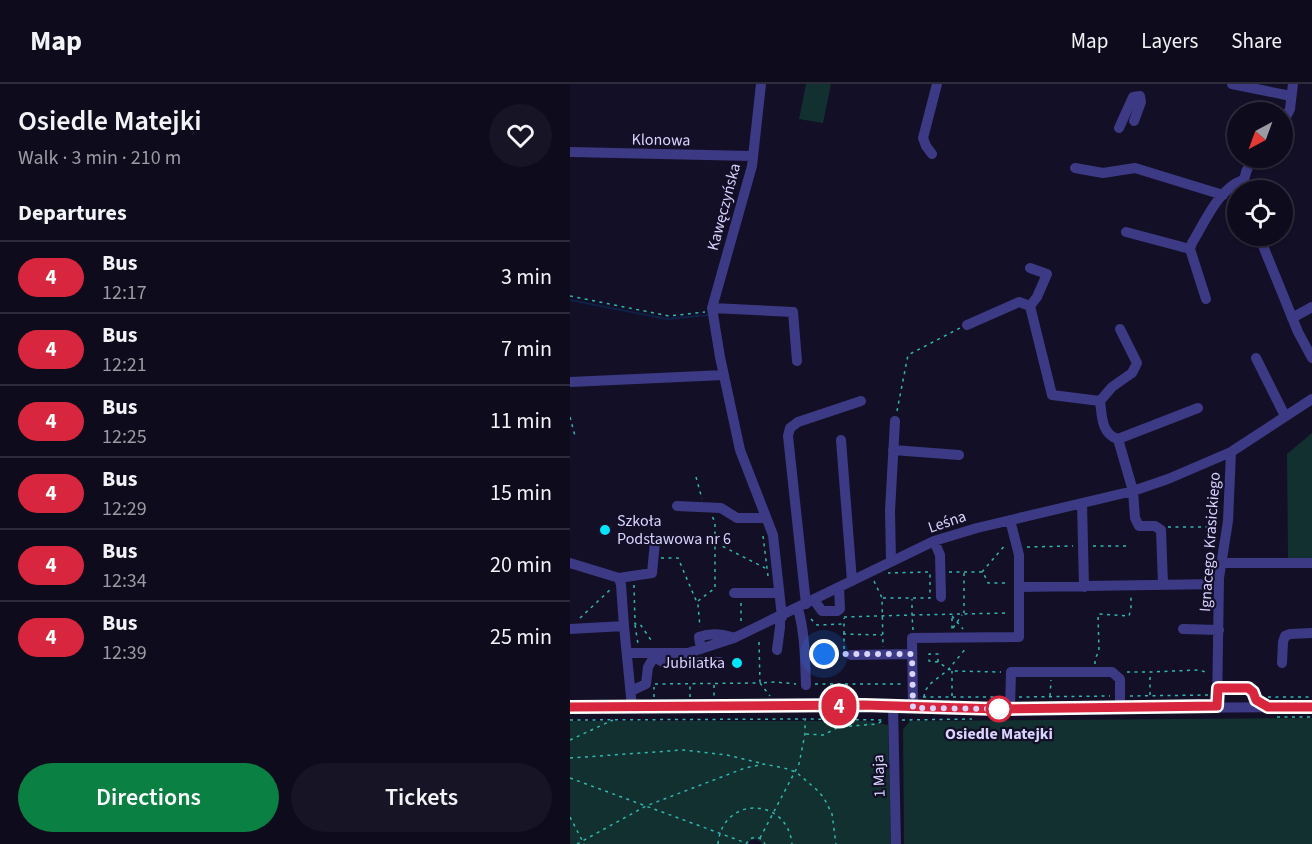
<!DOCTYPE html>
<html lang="en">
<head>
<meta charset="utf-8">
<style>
	:root { --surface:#0e0b1c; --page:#171425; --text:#f1f3f6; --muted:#9b9ba3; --line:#2e2b3b; --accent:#0b8043 }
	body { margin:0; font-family:"Source Sans 3",sans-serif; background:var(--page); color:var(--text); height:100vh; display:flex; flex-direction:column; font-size:22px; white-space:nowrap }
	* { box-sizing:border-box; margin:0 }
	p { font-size:20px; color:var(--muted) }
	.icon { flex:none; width:33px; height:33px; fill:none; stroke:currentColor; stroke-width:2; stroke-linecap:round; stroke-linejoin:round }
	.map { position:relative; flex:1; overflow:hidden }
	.sheet { display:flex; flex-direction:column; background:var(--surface); width:570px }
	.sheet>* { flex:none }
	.badge { padding:0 12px; border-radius:20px; font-size:21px; line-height:39px }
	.needle { width:39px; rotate:221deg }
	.tools { position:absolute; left:657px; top:18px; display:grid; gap:12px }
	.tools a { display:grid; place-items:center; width:66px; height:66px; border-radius:50%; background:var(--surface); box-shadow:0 2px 4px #0004,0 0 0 2px var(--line); font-size:30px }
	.you { position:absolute; width:30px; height:30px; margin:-15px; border:4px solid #fff; border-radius:50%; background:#1a73e8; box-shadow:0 0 0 9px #1a73e833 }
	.map>.badge { position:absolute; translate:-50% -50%; box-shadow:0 0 0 3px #fff }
	h2 { padding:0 18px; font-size:22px; line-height:54px }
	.round { display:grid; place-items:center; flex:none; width:63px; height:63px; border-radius:32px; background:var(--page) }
	.overview { display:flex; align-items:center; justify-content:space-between; height:102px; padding:0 18px }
	h1 { font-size:28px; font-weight:600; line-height:45px }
	.cta { display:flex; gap:12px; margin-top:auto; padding:12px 18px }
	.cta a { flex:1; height:69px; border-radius:36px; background:var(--accent); color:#fff; font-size:24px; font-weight:600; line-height:69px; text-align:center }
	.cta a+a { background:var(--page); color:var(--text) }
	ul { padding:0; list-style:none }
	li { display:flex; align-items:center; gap:18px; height:72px; padding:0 18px; border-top:2px solid var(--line) }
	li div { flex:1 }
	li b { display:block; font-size:22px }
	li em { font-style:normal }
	li .badge { min-width:66px; font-weight:700; text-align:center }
	header { display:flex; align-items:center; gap:36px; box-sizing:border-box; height:84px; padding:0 30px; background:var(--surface); border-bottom:2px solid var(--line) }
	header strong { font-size:28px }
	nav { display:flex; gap:33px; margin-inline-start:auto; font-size:21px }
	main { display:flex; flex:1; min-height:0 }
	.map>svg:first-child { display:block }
</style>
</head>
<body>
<header>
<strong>Map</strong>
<nav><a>Map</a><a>Layers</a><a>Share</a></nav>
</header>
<main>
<section class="sheet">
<div class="overview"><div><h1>Osiedle Matejki</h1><p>Walk · 3 min · 210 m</p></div><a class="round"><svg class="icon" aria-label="heart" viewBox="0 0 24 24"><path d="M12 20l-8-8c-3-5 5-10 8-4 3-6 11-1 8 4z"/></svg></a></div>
<h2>Departures</h2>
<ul>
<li><span class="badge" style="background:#d7263d;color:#fff">4</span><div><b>Bus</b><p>12:17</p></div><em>3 min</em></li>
<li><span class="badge" style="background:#d7263d;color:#fff">4</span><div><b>Bus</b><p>12:21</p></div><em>7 min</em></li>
<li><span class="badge" style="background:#d7263d;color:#fff">4</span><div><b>Bus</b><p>12:25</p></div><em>11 min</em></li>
<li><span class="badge" style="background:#d7263d;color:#fff">4</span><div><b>Bus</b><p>12:29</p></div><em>15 min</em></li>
<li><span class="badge" style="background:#d7263d;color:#fff">4</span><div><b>Bus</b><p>12:34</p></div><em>20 min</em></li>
<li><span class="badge" style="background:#d7263d;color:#fff">4</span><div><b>Bus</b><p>12:39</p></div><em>25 min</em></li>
</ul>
<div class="cta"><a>Directions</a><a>Tickets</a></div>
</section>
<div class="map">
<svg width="742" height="760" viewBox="0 0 742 760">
	<rect width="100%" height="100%" fill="#130f26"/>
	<path fill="#12302f" d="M236,0H261L253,39L229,35Z
		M742,349V474H718L717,370Z
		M742,634V760H334L333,645L340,637Z
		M0,637H297L318,641L321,760H193L187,755L181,756L178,760H0Z"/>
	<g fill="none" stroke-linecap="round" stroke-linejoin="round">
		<path stroke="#0c2248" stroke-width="2" d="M0,216L97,235L138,231"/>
		<path stroke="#2fb8b0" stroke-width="1.5" stroke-dasharray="3 4.5" stroke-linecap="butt" d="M0,212L99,232L135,228
			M327,327L338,271L390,244
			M0,333L5,352
			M126,393L132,415
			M598,443H647
			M193,452L198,492
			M146,459L195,484
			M523,462H558
			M457,463L503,462
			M91,474H108L128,521L130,543
			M379,488H413L418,499H439
			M412,488L436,460
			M394,489V529
			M304,497L312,514L313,563
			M64,501L65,540H70L83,559
			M313,514H360V488L318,489
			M128,517L145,504V438L142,432
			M171,519V541
			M382,532L393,545
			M274,533L342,531V515
			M10,534L42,504
			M382,534V545
			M241,535L247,541L273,540
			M65,541L68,560
			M383,544L392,531
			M343,546L342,531L439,529
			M273,550L312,551
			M189,558L190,599L205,598L226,600
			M274,565V534
			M243,570L271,571
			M368,578V570H359V577L368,578L382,587L431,588
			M525,580V575L529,567L528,530L559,532L561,525V511
			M557,588H579
			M85,600L190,599L200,612
			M245,600H334
			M144,601V613
			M580,611V588L629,586L639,589
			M382,612V587
			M480,612L481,596
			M560,612L639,611
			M84,613V603
			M120,613V601
			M353,613H432
			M354,613L355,607L360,600L378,586L397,563
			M449,613L540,612
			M698,613H742
			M707,633H742
			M0,636L234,635
			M332,636L402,635
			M236,650L253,651L269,643L307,640L312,637
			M0,656L43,636
			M0,674L113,666L157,671L194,680
			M0,694L176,759
			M0,733L14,760
			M190,754L229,680L235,650V635L315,636
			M7,760L76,722L175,684L194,680L214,684L226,688L247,706L254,714L262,730L266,760
			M148,760C152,712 217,712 222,760
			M176,760C181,751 190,751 195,760"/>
		<path stroke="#3d3a85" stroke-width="10" d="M191,0L182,82L142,224L150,273L170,366L203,451L212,533
			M662,0L721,12
			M712,41L720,25L723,0
			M549,44L563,13L570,12L571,18L564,37
			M0,68L182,72
			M362,70L356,62L353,54L367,0
			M505,84L533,89L565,84L653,111
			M674,106C673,94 676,83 685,74
			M556,148L620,165
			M689,152L728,248L742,274
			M636,215L620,165L622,159C635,138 648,105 673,96
			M460,222L467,213L477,190L460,184
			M142,224L223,228L227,277
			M722,234L742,223
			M397,241L449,218L460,222L482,311L530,317C532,331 531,350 548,355L563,407L565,434L569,442H585L591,446L593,500
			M686,274L715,332
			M0,298L154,291
			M530,317L542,303L562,289L567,279L550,245
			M548,355L628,324
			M271,356L282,497
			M323,366L389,371
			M512,419L514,503
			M107,422L151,424L167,434H195
			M364,457L370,471L371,513
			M321,477L320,427L325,337
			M0,479L49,494L51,501L54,542L62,623
			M650,479H742
			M49,494L82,489L85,458L93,455H123
			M449,503L649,500
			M164,509H209
			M244,516L252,527H267L270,525L269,504
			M236,520L218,352L220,344L228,338L291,317
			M228,525C235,549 235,575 236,601
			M0,545L54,542
			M613,545L649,546
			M131,565L129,553C140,549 153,550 164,554
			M207,566L210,543V534
			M57,569H118L164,554L364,457L407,444L563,407L598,395L661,368L742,315
			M281,571L342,570
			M84,573L95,579L150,578
			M712,579L713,558L715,552L720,550L742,549
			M648,604C657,604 677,600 683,608C689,615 686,616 696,622
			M61,607L76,600L78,583L84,573V569
			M0,623L293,621L386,625L742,623
			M323,623L326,760
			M647,623L649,494L658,437L661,368
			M343,624L342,554L449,553V471L440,436
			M440,624L441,588H542L550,595V623"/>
	</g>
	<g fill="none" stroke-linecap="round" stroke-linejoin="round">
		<g stroke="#fff" stroke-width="14">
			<path id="line" d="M0,623L293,621L428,625L647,622L648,604H678L683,608L686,616L698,623H742"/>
		</g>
		<use href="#line" stroke="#d7263d" stroke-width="9"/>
		<path stroke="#d9d4ff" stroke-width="6" stroke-dasharray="0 10.8" d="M254,570H342L343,624L429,625"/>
	</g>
	<g fill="#00e5ff" stroke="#130f26" stroke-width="2">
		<circle cx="35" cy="446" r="6"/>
		<circle cx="167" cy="579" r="6"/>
	</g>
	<circle fill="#fff" stroke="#d7263d" stroke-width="3" cx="429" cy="625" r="12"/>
	<g text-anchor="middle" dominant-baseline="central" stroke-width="4.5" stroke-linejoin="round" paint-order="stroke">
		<g font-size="16" fill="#d9d4ff" stroke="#130f26">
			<text transform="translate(91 56) rotate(1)">Klonowa</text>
			<text transform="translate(154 123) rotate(-75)">Kawęczyńska</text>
			<text transform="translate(377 438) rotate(-19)">Leśna</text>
			<text transform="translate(640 458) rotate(-86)">Ignacego Krasickiego</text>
			<text transform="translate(309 692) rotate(-92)">1 Maja</text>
		</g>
		<g font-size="16" fill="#d9d4ff" stroke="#130f26" text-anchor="start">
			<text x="47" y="437">Szkoła<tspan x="47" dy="18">Podstawowa nr 6</tspan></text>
			<text x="155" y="579" text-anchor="end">Jubilatka</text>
		</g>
		<g font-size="16" font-weight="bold" fill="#d9d4ff" stroke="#130f26">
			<text x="429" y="650">Osiedle Matejki</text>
		</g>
	</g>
</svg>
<div class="tools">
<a><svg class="needle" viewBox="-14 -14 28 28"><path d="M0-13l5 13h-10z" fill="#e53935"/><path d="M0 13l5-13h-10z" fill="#9b9ba3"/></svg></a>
<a><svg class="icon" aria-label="locate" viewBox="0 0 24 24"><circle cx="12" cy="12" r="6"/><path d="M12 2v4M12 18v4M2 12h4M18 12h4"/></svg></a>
</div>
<div class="you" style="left:254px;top:570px"></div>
<b class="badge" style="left:269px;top:622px;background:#d7263d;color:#fff">4</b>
</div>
</main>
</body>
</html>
